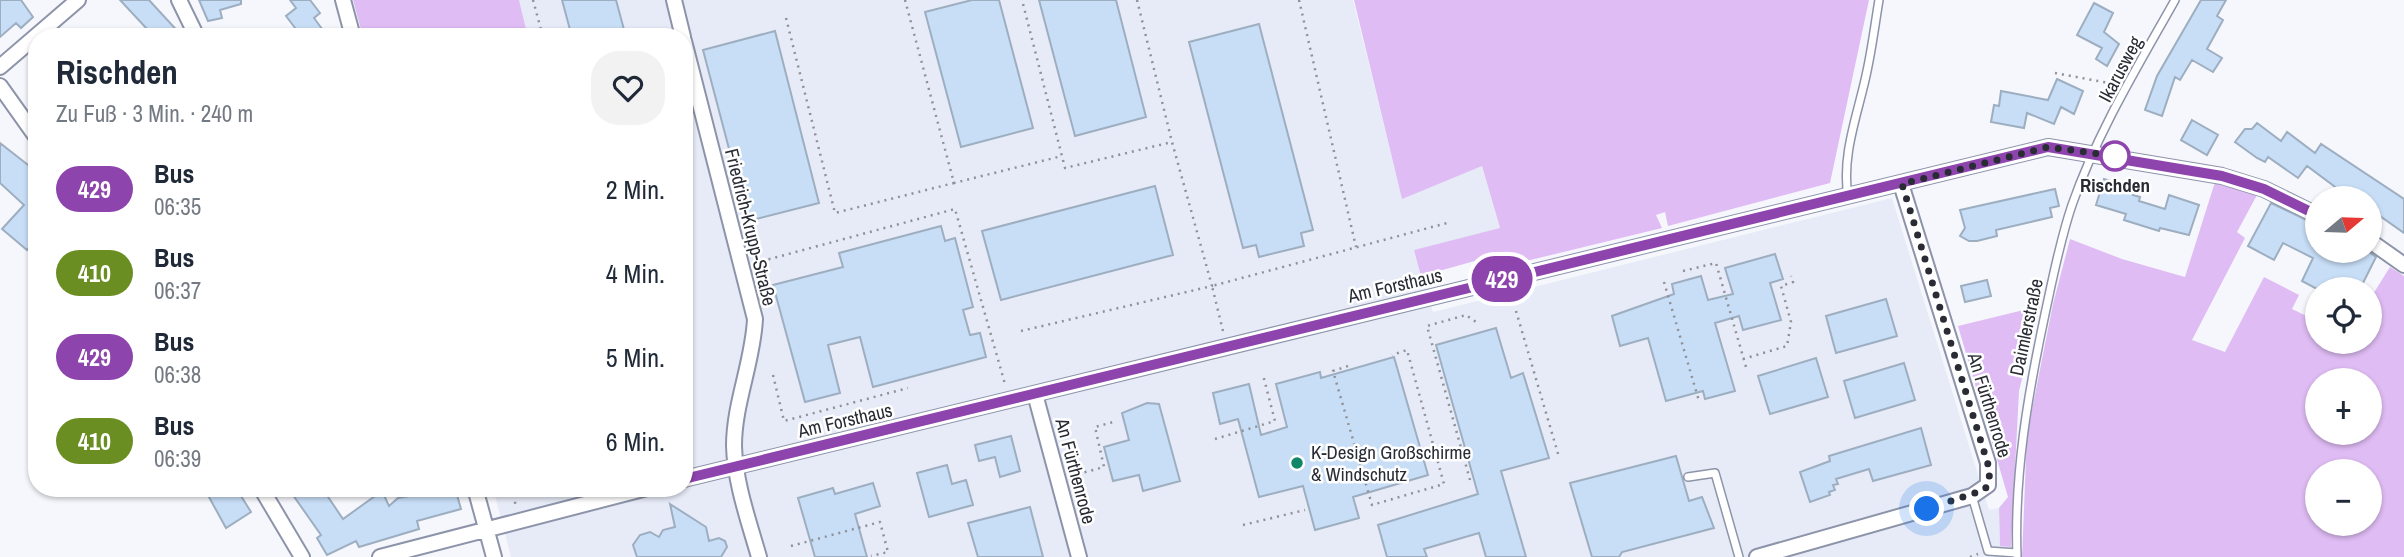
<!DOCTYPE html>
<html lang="de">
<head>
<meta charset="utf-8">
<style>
	:root { --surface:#fff; --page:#f2f2f3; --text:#1f2937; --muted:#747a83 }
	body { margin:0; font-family:"Archivo Narrow",sans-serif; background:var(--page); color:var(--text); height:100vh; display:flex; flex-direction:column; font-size:26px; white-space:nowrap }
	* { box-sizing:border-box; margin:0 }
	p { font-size:23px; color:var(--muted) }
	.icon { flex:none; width:38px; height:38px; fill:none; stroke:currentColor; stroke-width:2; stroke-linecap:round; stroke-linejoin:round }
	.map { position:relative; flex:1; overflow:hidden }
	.panel { position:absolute; left:28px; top:28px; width:665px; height:469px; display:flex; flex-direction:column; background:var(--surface); border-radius:28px; box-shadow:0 2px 5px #0004 }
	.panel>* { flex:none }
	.badge { padding:0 14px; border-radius:23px; font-size:24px; line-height:46px }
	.needle { width:46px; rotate:71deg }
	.buttons { position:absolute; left:2305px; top:186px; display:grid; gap:14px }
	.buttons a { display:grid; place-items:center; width:77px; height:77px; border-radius:50%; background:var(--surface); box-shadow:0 2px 5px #0004; font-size:35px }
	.you { position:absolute; width:35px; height:35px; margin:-18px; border:5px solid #fff; border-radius:50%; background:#1a73e8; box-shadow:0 0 0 10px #1a73e833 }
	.map>.badge { position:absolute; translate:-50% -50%; box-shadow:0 0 0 4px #fff }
	.round { display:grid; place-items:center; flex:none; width:74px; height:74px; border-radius:28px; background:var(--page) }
	.headline { display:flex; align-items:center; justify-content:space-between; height:119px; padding:0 28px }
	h1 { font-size:33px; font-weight:700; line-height:52px }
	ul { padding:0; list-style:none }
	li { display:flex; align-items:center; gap:21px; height:84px; padding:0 28px }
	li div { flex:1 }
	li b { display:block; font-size:26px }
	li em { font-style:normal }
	li .badge { min-width:77px; font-weight:700; text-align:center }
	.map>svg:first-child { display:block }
</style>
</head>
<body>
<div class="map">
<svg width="2404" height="557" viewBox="0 0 2404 557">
	<rect width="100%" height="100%" fill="#f6f7fc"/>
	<path fill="#e7ebf7" d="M519,0H1353L1402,198L1482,166L1500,229L1414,250L1433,312L1892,198L1989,510L1999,508L2000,545L2011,547L2012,557H511L493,488H684V37H528Z"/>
	<path fill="#dfbcf4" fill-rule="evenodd" d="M353,0H519L528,37H363Z
		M1354,0H1869L1830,183L1668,226L1665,212L1656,215L1662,228L1510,265L1507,252L1421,276L1414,250L1500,228L1482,166L1402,199Z
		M2215,182L2257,195L2237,232L2245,238L2192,340L2225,352L2264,277L2299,295L2292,309L2317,321V341H2370V299L2390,267L2404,276V557H2022L2027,435L2053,304L2070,239L2122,259L2185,277ZM2317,380H2370V432H2317ZM2317,471H2370V523H2317Z
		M2040,306L2019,391L2011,547L2000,546L1999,508L2008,497L1958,326Z"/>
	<path fill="#c8def7" stroke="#9daec0" stroke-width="2" d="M0,0H21L33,17L21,28L16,23L0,37Z
		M120,0H149L183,37H140L148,30Z
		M199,0H241V4L220,10L222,18L208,21Z
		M290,0H310L320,13L314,18L328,37H302L286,16L296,8Z
		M562,0H616L626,37H572Z
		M972,0H999L1033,128L961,147L925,12Z
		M1039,0H1116L1146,117L1075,136Z
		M2201,0H2226L2217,16L2223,20L2207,49L2222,58L2213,72L2192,60L2180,80L2175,77L2162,116L2145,110L2157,76Z
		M2094,3L2113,13L2104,32L2119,44L2107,66L2096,59L2102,48L2077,35Z
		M1259,24L1313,230L1301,233L1304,246L1259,257L1256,245L1243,248L1189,42Z
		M775,31L819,203L748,221L703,50Z
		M2057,79L2083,91L2074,114L2061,107L2054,124L2027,113L2024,128L1991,122L1994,105L1999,106L2001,91L2048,100Z
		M2192,120L2218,135L2207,155L2181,140Z
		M2257,123L2281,141L2287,132L2315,153L2321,144L2404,199V233L2370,209V198H2350L2307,166L2298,178L2268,157L2265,162L2257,158L2235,142L2245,129H2252Z
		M0,143L37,172V239L27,250L2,229L24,205L0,183Z
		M2104,179L2135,189L2133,195L2140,197L2139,201L2165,209L2169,195L2199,205L2189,235L2160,228L2159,231L2124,220L2126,214L2096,205Z
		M1155,186L1173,255L1001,300L982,231Z
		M2055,189L2059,206L2050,208L2052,217L1996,230L1997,236L1977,241H1969L1960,236L1965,228L1960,210Z
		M2271,203L2317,225V250H2366L2376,257L2360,289H2317L2302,281L2313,258L2283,243L2274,260L2248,246Z
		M941,226L945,241L955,238L973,307L963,310L970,335L980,333L986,357L873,387L860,337L828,345L840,393L805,402L773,285L843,267L839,253Z
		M1775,254L1783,279L1770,283L1781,320L1743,330L1739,316L1715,323L1735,391L1705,399L1703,391L1666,401L1648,338L1620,346L1612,316L1674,294L1672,284L1701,276L1708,300L1733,294L1725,268Z
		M1987,280L1991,296L1965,302L1961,286Z
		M1886,299L1897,336L1836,353L1826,316Z
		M1496,328L1511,378L1523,373L1549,458L1501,471L1526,557H1486L1479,533L1424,549L1427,557H1387L1378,525L1478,494L1436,345Z
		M1394,357L1428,475L1353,497L1359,518L1315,530L1303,486L1259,497L1238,419L1220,424L1213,393L1249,384L1261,435L1287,427L1276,384L1320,372L1321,378Z
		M1816,358L1828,397L1770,414L1758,376Z
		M1904,363L1915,400L1855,418L1844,381Z
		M1147,403L1159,404L1180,481L1143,491L1139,475L1113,481L1104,447L1129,440L1122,413Z
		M1921,428L1931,465L1873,481L1869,469L1836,479L1838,484L1833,485L1835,490L1829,492L1830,495L1810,502L1800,472L1830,461L1829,456Z
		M1011,436L1020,471L1000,477L995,457L979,461L975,445Z
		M1676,456L1689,501L1702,497L1714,528L1622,552L1619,557H1592L1570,483Z
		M947,465L952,484L966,480L973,505L929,517L917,473Z
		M873,483L880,506L855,514L867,557H815L798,498L833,488L835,494Z
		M204,488H236L251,512L226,528Z
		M288,488H322L343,519L382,491L389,506L398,498L455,488L461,509L417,521L419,529L359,547L356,541L327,555L317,538L321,535Z
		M670,504L706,527L709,541L719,538L725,541L727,547L721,557H637L633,545L640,535L650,532L659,537L663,530L675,527Z
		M1030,507L1043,557H978L968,523Z"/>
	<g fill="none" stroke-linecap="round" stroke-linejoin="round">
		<g stroke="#8d94a9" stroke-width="10">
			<path id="lane" d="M1848,196C1841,154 1859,111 1867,71C1872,48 1875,24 1879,0
				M1688,477L1715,473L1739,557
				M1972,496L1988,551L2017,553
				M2017,557C2014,474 2028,394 2045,314C2053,277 2060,240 2072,205C2097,133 2138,66 2175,0"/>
		</g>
		<g stroke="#8d94a9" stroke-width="18">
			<path id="street" d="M179,0L197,37
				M343,0L353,37
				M674,0L683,37
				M684,41L755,319C753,362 734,403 734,446C735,483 749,522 759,557
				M0,67L78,0
				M0,86L37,138
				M2370,241L2404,265
				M1035,394L1079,557
				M684,479L2048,147L2222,176L2264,189L2317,215
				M261,488L302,557
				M475,488L494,557
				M380,557L647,488
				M1757,557L1972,496L1988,485V463L1901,184"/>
		</g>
		<path stroke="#8f9197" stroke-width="2.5" stroke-dasharray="2 5" stroke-linecap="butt" d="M533,0L543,37
			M905,0L954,183L1062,156
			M1137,0L1172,142
			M1299,0L1356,247
			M786,18L835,213L954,183
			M2055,73L2114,84
			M755,263L955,209L1005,384
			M1683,271L1716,263L1746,367
			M1664,282L1699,401
			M1516,311L1559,457
			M1021,331L1212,286L1172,142L1065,168L1022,0
			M1223,331L1212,286L1447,223
			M1743,359L1787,346L1791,322L1781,286L1793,282L1791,276
			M1348,366L1333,371L1372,505L1444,484L1407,350L1392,355
			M773,375L784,421L908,388
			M1215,439L1275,421L1263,375
			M1071,476L1104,467L1095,427L1117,421
			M1470,480L1427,326L1466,315L1476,322
			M512,488L516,507
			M1243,525L1305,510
			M791,546L880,522L888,552L871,556
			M1970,557L1978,554"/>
		<use href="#lane" stroke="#fff" stroke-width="7"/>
		<use href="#street" stroke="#fff" stroke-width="14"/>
	</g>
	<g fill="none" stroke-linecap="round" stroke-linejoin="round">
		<g stroke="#fff" stroke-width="16">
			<path id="line" d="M684,479L2048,147L2222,176L2264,189L2317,215"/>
		</g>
		<use href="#line" stroke="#8e44ad" stroke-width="10"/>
		<path stroke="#292c34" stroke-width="7" stroke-dasharray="0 12.6" d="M1927,509L1984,490L1988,485L1990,471L1902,184L2048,147L2115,156"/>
	</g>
	<circle fill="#fff" stroke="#8e44ad" stroke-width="3.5" cx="2115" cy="156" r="14"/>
	<circle fill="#0f8768" stroke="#fff" stroke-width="2.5" cx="1297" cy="463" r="7"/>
	<g text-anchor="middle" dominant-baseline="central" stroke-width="5" stroke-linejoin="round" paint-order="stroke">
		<g font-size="19" fill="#292c34" stroke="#fff">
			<text transform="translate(2120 69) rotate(-62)">Ikarusweg</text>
			<text transform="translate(751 227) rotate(76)">Friedrich-Krupp-Straße</text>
			<text transform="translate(1395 285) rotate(-13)">Am Forsthaus</text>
			<text transform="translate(2026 327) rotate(-78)">Daimlerstraße</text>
			<text transform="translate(1990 405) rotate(73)">An Fürthenrode</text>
			<text transform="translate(845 420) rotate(-13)">Am Forsthaus</text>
			<text transform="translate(1076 471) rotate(75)">An Fürthenrode</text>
		</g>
		<g font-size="19" font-weight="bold" fill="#292c34" stroke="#fff">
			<text x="2115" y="185">Rischden</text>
		</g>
		<g font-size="19" fill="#292c34" stroke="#fff" text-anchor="start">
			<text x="1311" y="452">K-Design Großschirme<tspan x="1311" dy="22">&amp; Windschutz</tspan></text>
		</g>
	</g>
</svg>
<div class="buttons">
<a><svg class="needle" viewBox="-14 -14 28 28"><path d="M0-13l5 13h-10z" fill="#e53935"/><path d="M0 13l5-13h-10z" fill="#747a83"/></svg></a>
<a><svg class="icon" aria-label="locate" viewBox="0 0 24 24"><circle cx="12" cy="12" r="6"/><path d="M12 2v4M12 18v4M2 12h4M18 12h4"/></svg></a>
<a>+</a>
<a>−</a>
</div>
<div class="you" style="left:1927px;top:509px"></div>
<b class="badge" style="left:1502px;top:279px;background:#8e44ad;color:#fff">429</b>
<section class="panel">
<div class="headline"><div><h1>Rischden</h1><p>Zu Fuß · 3 Min. · 240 m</p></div><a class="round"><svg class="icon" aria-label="heart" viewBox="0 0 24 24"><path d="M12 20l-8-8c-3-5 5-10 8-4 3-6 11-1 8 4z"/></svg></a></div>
<ul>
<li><span class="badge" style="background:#8e44ad;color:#fff">429</span><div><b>Bus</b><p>06:35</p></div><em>2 Min.</em></li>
<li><span class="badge" style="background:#6b8e23;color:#fff">410</span><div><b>Bus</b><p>06:37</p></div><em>4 Min.</em></li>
<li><span class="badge" style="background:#8e44ad;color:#fff">429</span><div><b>Bus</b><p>06:38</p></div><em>5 Min.</em></li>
<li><span class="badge" style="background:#6b8e23;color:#fff">410</span><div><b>Bus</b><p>06:39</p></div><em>6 Min.</em></li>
</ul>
</section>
</div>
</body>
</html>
